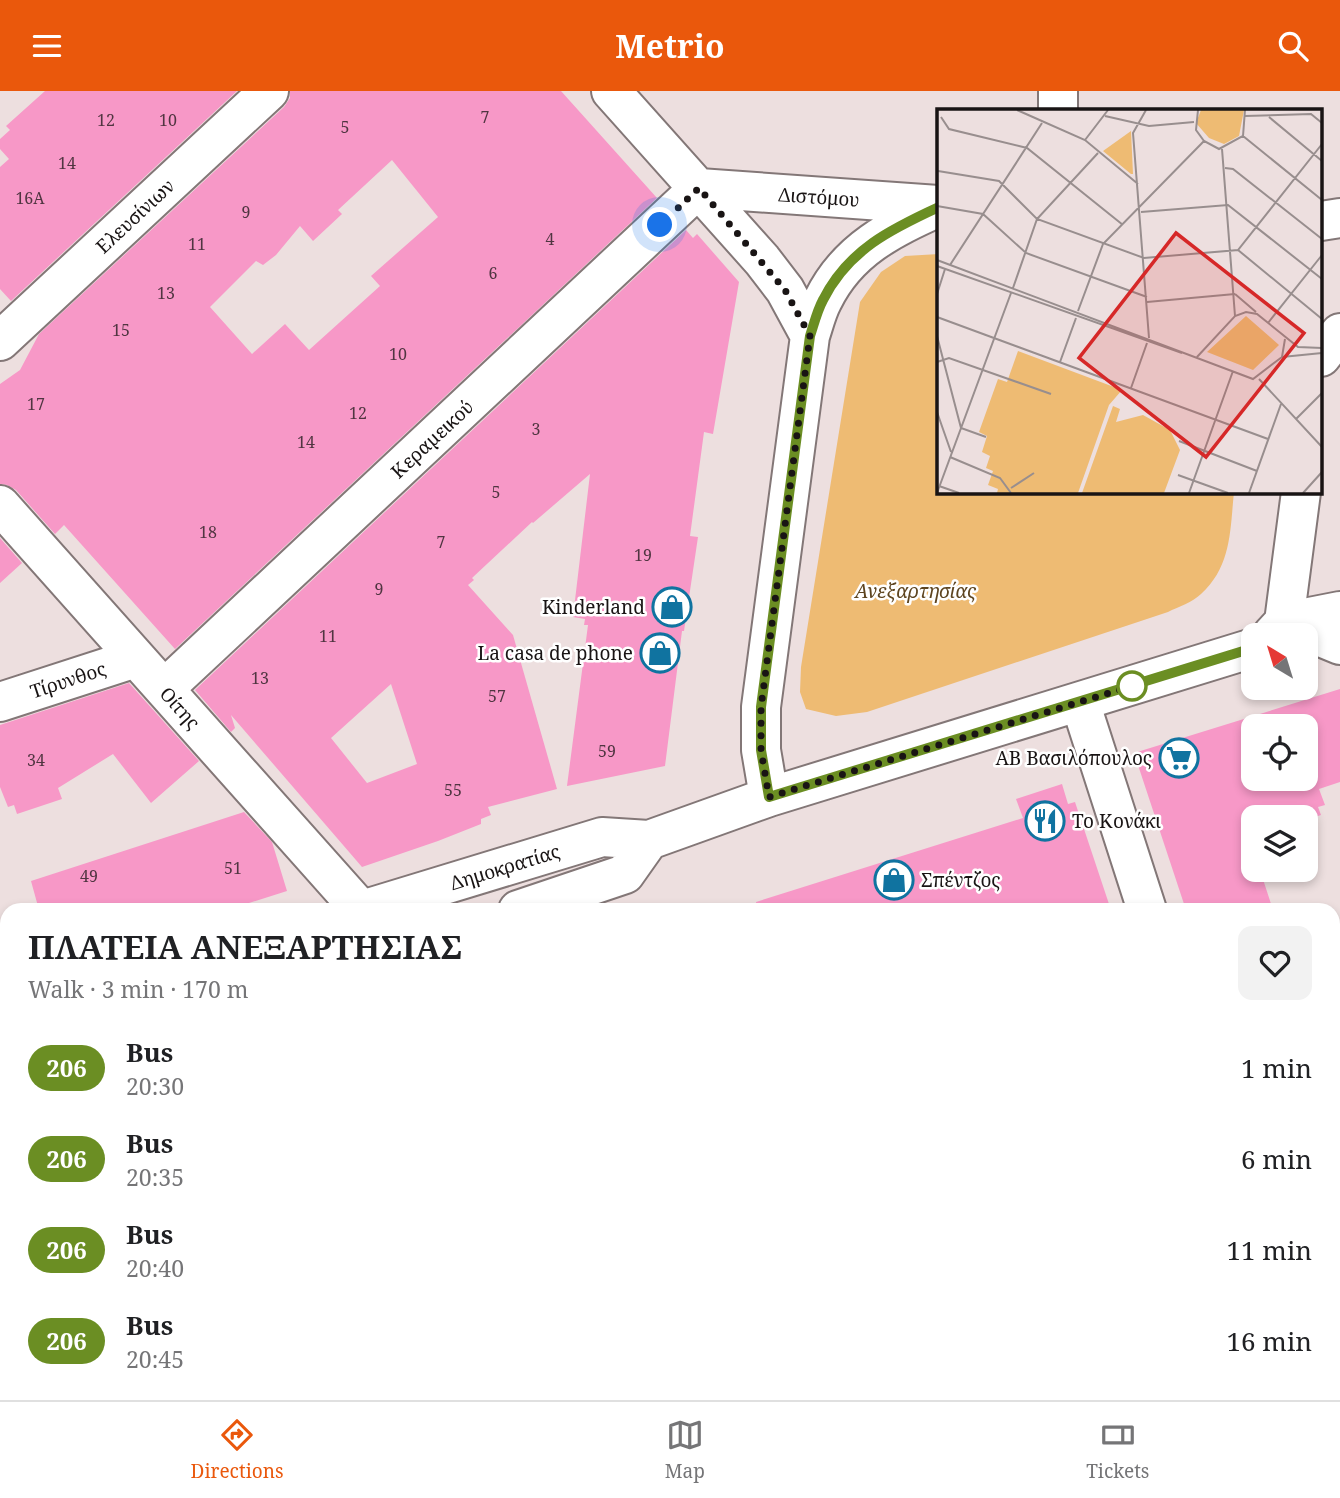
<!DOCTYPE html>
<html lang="en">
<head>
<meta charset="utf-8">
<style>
	:root { --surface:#fff; --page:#f2f2f2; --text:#202124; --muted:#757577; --line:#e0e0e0; --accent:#ea580c }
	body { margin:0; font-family:"Noto Serif",serif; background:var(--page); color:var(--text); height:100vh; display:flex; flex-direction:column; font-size:26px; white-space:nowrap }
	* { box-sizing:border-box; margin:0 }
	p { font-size:23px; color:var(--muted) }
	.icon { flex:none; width:38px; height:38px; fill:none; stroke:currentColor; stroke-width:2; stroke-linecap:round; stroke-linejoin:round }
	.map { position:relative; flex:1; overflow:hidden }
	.details { position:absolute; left:0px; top:812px; width:1340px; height:497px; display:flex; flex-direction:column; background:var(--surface); border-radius:21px 21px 0 0; box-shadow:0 4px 10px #0003 }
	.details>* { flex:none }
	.badge { padding:0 14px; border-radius:23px; font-size:24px; line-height:46px }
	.needle { width:46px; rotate:322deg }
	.fabs { position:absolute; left:1241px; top:532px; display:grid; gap:14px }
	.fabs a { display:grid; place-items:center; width:77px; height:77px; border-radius:14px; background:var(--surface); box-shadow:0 4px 10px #0003; font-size:35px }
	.you { position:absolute; width:35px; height:35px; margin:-18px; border:5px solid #fff; border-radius:50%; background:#1a73e8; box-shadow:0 0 0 10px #1a73e833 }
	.map>.badge { position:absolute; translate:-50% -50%; box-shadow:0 0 0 4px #fff }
	.round { display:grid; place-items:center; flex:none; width:74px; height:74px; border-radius:14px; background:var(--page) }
	.overview { display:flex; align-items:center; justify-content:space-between; height:119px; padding:0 28px }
	h1 { font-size:33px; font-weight:700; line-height:52px }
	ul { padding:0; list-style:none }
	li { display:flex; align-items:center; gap:21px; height:91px; padding:0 28px }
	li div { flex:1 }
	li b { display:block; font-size:26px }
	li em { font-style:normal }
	li .badge { min-width:77px; font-weight:700; text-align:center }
	header { display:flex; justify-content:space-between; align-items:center; height:91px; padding:0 28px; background:var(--accent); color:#fff; font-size:32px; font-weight:700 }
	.tab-bar { display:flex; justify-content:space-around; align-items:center; height:98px; border-top:2px solid var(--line); background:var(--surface); font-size:19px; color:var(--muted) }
	.tab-bar a { display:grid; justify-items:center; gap:4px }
	.tab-bar .active { color:var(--accent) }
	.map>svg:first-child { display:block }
</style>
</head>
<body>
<header><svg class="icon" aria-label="menu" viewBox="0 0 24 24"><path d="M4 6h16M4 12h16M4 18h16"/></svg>Metrio<svg class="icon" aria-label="search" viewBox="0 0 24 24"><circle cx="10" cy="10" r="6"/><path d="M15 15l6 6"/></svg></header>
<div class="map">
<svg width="1340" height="1309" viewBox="0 0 1340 1309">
	<rect width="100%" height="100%" fill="#eddfdf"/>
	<path fill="#eebb73" d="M939,163V401H1234C1230,438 1232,475 1201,503C1193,511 1178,516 1168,521L867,621L836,625L806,618L800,601L801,576L860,211L881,181L905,165Z"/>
	<path fill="#f798c7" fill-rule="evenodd" d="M45,0H237L11,210L0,198V76L9,68L0,58V48L10,39L6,35Z
		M290,0H561L657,107L175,558L64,434L55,443L16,399L7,394L0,393V293L20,279L39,243L284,16L290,7ZM392,69L438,126L371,185L380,195L309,259L285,233L252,263L210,216L256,170L263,174L276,164L300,135L313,150L342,123L338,119Z
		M686,139L693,147L697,143L739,191L713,343L704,341L690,445L698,446L684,540H682L665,675L567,695L588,534H584L585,528L573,526L590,383L533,432L532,431L472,487L474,489L468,494L513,544L557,698L488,716L491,724L481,728V733L438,750L362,776L231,624L235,637L231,641L195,599ZM391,593L417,673L367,692L331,647Z
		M0,447L22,472L0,492Z
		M129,592L199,670L151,712L113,663L58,697L62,708L17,723L14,714L8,716L0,696V634Z
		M1340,598V691L1319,698L1325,714L1318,716L1321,724L1306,729V726H1253V746L1250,747L1253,757V779H1260L1273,819H1186L1134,662ZM1253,635H1306V688H1253Z
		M1062,693L1068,713L1075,711L1111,819H757L756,811L1023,727L1016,708Z
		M244,721L272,751L287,800L227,819H39L31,790Z"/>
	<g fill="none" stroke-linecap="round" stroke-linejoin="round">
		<g stroke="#837777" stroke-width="42">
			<path id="minor" d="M1058,19V0
				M0,250L269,0
				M0,414L361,819
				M1284,531L1340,554
				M1284,531L1340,520
				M164,598L699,97
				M0,611L136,567
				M1080,611L1147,819
				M1334,975L1340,973
				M1334,1274L1340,1272
				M1302,1302L1305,1309
				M284,1309L306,1302
				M1220,1309L1243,1302"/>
		</g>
		<g stroke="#837777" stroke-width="42">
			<path id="tertiary" d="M611,0L762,169L785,199L810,245
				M699,97L938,114
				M1321,130L1340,127
				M1321,266L1340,242
				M1272,544L1284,531L1301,401
				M769,706L761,659V616L810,245C814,233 817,220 823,209C848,158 891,138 939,116
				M362,819L602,746L649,749L769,706L1253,557
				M518,819L625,783L649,749
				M0,934L7,932
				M0,989L7,987"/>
		</g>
		<path stroke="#7c7373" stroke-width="4.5" stroke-dasharray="2 5" stroke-linecap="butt" d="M505,1302L506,1309"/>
		<use href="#minor" stroke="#fff" stroke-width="38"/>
		<use href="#tertiary" stroke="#fff" stroke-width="38"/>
	</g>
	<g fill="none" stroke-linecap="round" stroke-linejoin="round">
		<g stroke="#fff" stroke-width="16">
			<path id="line" d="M939,116C891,138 848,159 823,209C817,220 814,233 810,245L761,616V659L769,706L1253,557"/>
		</g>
		<use href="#line" stroke="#6b8e23" stroke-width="10"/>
		<path stroke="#191414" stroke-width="7" stroke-dasharray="0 12.6" d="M660,134L699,97L785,199L810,245L761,616V659L769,706L1132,595"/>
	</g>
	<defs>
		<g id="shop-ring" transform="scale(2.0125)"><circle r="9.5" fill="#fff" stroke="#1073a0" stroke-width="1.5"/><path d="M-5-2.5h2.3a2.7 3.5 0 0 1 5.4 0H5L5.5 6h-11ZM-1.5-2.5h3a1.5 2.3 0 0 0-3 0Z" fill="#1073a0"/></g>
		<g id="supermarket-ring" transform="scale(2.0125)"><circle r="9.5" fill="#fff" stroke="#1073a0" stroke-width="1.5"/><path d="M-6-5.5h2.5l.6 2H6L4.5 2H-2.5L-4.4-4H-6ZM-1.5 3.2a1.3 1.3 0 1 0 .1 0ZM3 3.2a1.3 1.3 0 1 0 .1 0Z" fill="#1073a0"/></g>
		<g id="restaurant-ring" transform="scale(2.0125)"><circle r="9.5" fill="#fff" stroke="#1073a0" stroke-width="1.5"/><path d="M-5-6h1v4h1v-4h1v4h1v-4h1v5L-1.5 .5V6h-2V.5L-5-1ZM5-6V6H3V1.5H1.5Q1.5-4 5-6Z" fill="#1073a0"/></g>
	</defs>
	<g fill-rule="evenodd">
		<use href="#shop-ring" x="672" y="516"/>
		<use href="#shop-ring" x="660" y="562"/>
		<use href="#supermarket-ring" x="1179" y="667"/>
		<use href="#restaurant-ring" x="1045" y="730"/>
		<use href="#shop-ring" x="894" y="789"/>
	</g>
	<circle fill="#fff" stroke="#6b8e23" stroke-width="3.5" cx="1132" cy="595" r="14"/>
	<g text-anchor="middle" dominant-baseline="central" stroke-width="5" stroke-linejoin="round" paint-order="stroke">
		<g font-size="16" fill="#503541">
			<text x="485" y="26">7</text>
			<text x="106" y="29">12</text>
			<text x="168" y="29">10</text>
			<text x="345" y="36">5</text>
			<text x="67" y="72">14</text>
			<text x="30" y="107">16Α</text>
			<text x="246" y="121">9</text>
			<text x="550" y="148">4</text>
			<text x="197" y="153">11</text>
			<text x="493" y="182">6</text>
			<text x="166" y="202">13</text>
			<text x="121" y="239">15</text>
			<text x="398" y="263">10</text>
			<text x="36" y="313">17</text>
			<text x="358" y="322">12</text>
			<text x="536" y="338">3</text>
			<text x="306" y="351">14</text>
			<text x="496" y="401">5</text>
			<text x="208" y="441">18</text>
			<text x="441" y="451">7</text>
			<text x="643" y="464">19</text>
			<text x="379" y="498">9</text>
			<text x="328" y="545">11</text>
			<text x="260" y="587">13</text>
			<text x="497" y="605">57</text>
			<text x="607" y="660">59</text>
			<text x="36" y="669">34</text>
			<text x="453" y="699">55</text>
			<text x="233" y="777">51</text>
			<text x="89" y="785">49</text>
		</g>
		<g font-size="19" fill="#191414" stroke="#fff">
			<text transform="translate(819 106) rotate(4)">Διστόμου</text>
			<text transform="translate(135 125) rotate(-43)">Ελευσίνιων</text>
			<text transform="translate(432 348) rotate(-43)">Κεραµεικού</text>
			<text transform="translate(68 589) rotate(-18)">Τίρυνθος</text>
			<text transform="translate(180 617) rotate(48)">Οίτης</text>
			<text transform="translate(505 776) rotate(-17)">Δημοκρατίας</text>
		</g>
		<g font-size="19" font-style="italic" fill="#5e4520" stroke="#fff">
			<text x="915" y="500">Ανεξαρτησίας</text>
		</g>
		<g font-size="19" fill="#191414" stroke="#fff" text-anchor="end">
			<text x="645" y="516">Kinderland</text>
			<text x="633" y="562">La casa de phone</text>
			<text x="1152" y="667">ΑΒ Βασιλόπουλος</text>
			<text x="1072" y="730" text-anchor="start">Το Κονάκι</text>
			<text x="921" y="789" text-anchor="start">Σπέντζος</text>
		</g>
	</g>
	<g transform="translate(937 18)">
		<rect width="385" height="385" fill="#eddfdf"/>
		<path d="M264,1H307L302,27L287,35L272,29L259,14ZM194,22L196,65H194L166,42ZM309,207L342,236L316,261L270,243ZM81,242L185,281L172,296L141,384H60L61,380L51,376L56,362L49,359L53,347L45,343L50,327L42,323L61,270L70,273ZM176,297L183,300L179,313L206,306L233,321L243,341L227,384H145Z" fill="#eebb73"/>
		<path fill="none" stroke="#988e8e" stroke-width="2" d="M80,1L148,31L201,75M209,1L196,24L212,229M261,1L259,21L267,32L282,40L306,27L308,1M168,7L212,17L257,13M308,7L374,5L385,14M4,8L12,20L90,39L186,116M332,8L385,52M306,27L385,91M148,31L171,1M285,40L298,207M288,59L296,60L385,130M1,62L62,72L100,110L207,149L301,141L385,35M0,97L46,105L89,144L210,188M204,103L291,96L385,170M301,141L385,210M0,151L316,270L345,248L348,230M13,156L105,14M0,157L245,244M76,179L100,110L161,44M0,185L8,160M298,185L319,203M210,193L298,185M141,202L166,135L267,32M0,208L331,330M331,214L385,146M0,227L24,319L49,328M260,248L298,207L309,203L320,205L361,238L385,239M345,248L385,244M0,253L12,249L114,285M123,253L139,209M322,270L385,338M194,279L210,234M0,303L14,343M359,310L385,284M242,332L320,362M13,348L63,369L74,384M241,366L291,384M2,377L22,384M74,379L97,364M0,384L74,184M252,384L296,262M312,384L344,295M366,384L385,363"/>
		<path fill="#d62828" fill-opacity="0.15" stroke="#d62828" stroke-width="3.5" d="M239,124L367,224L269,348L142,249Z"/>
		<rect width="385" height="385" fill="none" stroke="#191414" stroke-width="3.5"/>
	</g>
</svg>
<div class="fabs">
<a><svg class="needle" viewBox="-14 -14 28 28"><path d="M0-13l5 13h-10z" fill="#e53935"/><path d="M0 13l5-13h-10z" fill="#757577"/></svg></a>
<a><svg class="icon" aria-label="locate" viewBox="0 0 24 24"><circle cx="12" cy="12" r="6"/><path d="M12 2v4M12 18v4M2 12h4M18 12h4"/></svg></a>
<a><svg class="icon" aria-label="layers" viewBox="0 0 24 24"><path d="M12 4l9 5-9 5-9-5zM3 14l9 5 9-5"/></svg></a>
</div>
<div class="you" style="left:660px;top:134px"></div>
<section class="details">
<div class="overview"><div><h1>ΠΛΑΤΕΙΑ ΑΝΕΞΑΡΤΗΣΙΑΣ</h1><p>Walk · 3 min · 170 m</p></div><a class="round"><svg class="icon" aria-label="heart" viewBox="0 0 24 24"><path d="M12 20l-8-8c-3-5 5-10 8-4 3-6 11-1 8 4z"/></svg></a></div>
<ul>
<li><span class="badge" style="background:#6b8e23;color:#fff">206</span><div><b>Bus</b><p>20:30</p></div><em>1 min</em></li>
<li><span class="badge" style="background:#6b8e23;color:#fff">206</span><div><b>Bus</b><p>20:35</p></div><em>6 min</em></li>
<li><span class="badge" style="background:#6b8e23;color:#fff">206</span><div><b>Bus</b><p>20:40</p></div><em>11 min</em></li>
<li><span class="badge" style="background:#6b8e23;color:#fff">206</span><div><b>Bus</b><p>20:45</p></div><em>16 min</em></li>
</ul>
</section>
</div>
<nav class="tab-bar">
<a class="active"><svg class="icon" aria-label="directions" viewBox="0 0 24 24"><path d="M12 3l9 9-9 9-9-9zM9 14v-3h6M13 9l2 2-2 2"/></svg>Directions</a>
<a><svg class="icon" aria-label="map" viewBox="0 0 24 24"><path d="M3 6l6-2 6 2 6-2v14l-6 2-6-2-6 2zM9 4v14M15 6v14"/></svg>Map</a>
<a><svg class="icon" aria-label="tickets" viewBox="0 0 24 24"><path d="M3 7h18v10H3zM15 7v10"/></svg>Tickets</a>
</nav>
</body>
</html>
